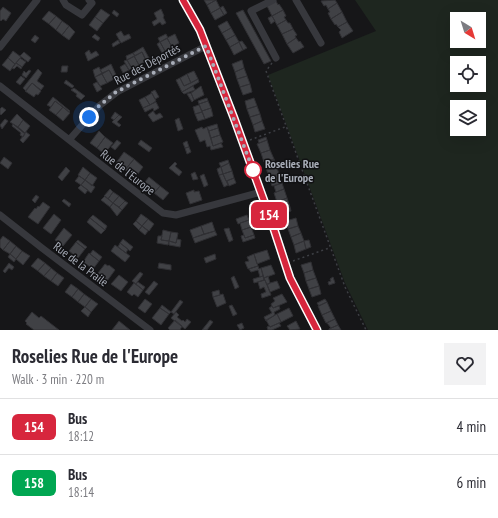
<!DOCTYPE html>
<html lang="en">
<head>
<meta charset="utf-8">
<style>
	:root { --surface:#fff; --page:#f2f2f3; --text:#2b2b33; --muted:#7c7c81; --line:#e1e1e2 }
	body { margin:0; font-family:"PT Sans Narrow",sans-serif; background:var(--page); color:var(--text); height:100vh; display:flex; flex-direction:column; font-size:15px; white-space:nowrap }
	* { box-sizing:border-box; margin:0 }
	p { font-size:13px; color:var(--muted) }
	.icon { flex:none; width:22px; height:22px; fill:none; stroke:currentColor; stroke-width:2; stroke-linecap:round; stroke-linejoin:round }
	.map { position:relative; height:330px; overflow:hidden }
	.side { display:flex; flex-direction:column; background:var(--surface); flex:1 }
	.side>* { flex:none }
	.badge { padding:0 8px; border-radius:6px; font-size:14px; line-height:26px }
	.needle { width:26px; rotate:142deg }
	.tools { position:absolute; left:450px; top:12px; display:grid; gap:8px }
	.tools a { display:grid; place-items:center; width:36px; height:36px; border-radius:0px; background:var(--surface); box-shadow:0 4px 16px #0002; font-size:20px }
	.you { position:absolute; width:20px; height:20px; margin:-10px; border:3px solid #fff; border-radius:50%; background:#1a73e8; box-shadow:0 0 0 6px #1a73e833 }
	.map>.badge { position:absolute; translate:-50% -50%; box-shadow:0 0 0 2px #fff }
	.round { display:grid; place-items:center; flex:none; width:42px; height:42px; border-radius:0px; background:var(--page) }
	.head { display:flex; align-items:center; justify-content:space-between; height:68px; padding:0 12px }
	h1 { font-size:19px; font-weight:700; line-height:30px }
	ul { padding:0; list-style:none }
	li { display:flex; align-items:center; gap:12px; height:56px; padding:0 12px; border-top:1px solid var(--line) }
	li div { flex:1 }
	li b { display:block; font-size:15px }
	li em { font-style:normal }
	li .badge { min-width:44px; font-weight:700; text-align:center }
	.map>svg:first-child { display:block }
</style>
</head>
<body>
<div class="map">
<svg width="498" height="330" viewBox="0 0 498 330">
	<rect width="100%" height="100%" fill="#161618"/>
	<path fill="#1e261f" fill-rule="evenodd" d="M355,0H498V330H368L345,283L268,75L376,31ZM457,19H479V41H457ZM457,63H479V85H457ZM457,107H479V129H457Z"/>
	<path fill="#404145" stroke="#303034" d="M204,0H216L207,5Z
		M216,0L220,8L211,13L207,5Z
		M335,0L337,3L328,9L326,5L324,6L321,1Z
		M276,1L278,5L279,4L283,10L272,16L267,6Z
		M337,3L342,12L331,19L328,13L330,12L328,9Z
		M223,6L227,13L224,15L220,8Z
		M3,7L11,13L6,21L3,19L1,21L0,20V11Z
		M220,8L224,15L215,20L211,13Z
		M101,9L110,15L103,23L95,17Z
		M161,9L164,16L163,17L166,23L162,25L160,22L154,26L152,22L157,19L154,13Z
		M114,10L119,14L117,17L112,13Z
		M243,10L271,61L264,64L236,13Z
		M283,10L286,16L284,17L286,20L277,25L272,16Z
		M49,11L56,16L49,24L42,19Z
		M342,12L347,22L338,27L336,24L335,25L331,19Z
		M56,16L62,21L56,30L49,24Z
		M272,16L275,21L271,24L268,18Z
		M95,17L103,23L97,31L89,25Z
		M286,20L288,23H290L293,29L282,34L277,25Z
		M62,21L69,26L62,35L56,30Z
		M227,21L231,28L222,33L218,26Z
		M347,22L353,31L342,38L339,32L341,30L338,27Z
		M69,26L75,32L69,40L62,35Z
		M231,28L235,35L226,40L222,33Z
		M293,29L297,35L295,36L296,38L287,44L282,34Z
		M121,31L124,36L129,34L131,38L121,43L116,34Z
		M95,34L100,38L98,41L92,37Z
		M166,34L168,38L160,42L158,38Z
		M175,34L179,43L172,47L167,38Z
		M35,35L39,38L35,43L31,40Z
		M235,35L239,42L230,47L226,40Z
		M167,38L172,47L165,51L160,42Z
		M296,38L299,42L300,41L304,47L293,53L287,44Z
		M118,40L120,43L113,47L112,44Z
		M242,41L247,48L243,50L239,42Z
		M160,42L165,51L162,53L157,44Z
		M239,42L243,50L234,55L230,47Z
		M143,47L149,58L146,60L142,52L135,56L133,53Z
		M89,50L91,54L96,51L99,55L88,61L85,53Z
		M13,51L21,57L15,64L8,58Z
		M24,52L31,58L28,62L20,56Z
		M142,52L146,61L139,65L134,56Z
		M133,53L135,56L127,60L126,56Z
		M134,56L139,65L132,69L127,60Z
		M8,58L15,64L10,71L2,65Z
		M20,58L26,62L22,67L16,63Z
		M127,60L132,68L129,70L124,61Z
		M242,60L244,68L235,72L232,64Z
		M16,63L22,67L21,69L17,66L14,69L12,68Z
		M111,64L116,75L113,77L109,70L102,73L100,70Z
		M125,64L129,70L123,73L120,67Z
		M62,66H68L67,72H61Z
		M99,67L102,73L95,77L93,70Z
		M244,68L247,76L237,79L235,72Z
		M38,69L42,73L37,81L44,86L41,90L32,83L26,91L23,88Z
		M29,70L31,71L26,78L22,75L24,71L26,73Z
		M109,70L114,79L107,83L102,74Z
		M194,71L198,79L191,83L187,74Z
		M102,74L107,83L100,86L95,77Z
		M187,74L191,83L184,86L180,78Z
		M21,76L25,79L20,85L16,82Z
		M247,76L250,84L240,87L237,79Z
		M180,78L184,86L198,79L199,82L182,92L176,80Z
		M66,80L74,86L72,88L64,83Z
		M97,82L102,89L97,92L93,84Z
		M32,83L41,91L38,95L36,94L34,97L25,91Z
		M250,84L252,92L243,95L240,87Z
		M193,86L195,90L184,94L182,92Z
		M201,86L204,95L194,100L191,93Z
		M74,88L85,96L81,100L76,96L77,94L71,90Z
		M155,90L159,97L155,99L151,92Z
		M152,93L156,101L150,105L145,97Z
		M191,93L194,100L192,102L187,94Z
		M53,97L70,111L69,112L55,101L51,107L47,105Z
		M145,97L150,105L143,108L139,100Z
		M207,98L208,101L199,104L198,101Z
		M254,98L257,106L247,109L245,101Z
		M55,101L63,107L56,115L49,110Z
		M208,101L211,108L202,111L199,104Z
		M156,102L159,108L154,111L153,108L145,112L143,108Z
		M199,105L202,112L195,114L193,107Z
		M257,106L260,114L250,117L247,109Z
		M2,107L6,110L1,115L0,114V109Z
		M63,107L70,113L63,121L56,115Z
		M211,108L213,116L205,119L202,111Z
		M153,111L156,115L160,113L163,117L153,122L148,115Z
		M115,112L119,115L114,120L111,118Z
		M202,112L205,119L198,121L195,114Z
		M17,114L23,120L18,127L10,122Z
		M260,114L262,121L253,125L250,117Z
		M119,115L122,117L117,122L121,125L119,127L112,122Z
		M179,118L183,129L178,131L175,120Z
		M5,119L8,121L2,129L0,125Z
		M23,120L30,126L25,133L18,127Z
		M262,121L265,129L255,132L253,125Z
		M13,124L25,134L23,137L20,135L21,133L12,126Z
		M217,124L218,128L209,131L207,127Z
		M202,127L203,129L207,127L213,146L221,143L223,147L211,150L210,146L207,147L205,140L200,142L195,130Z
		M218,128L220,135L211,138L209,131Z
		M99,131L105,137L97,148L90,143Z
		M26,132L30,135L23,143L20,140Z
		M220,135L223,142L213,146L211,138Z
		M105,137L113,143L104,154L97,148Z
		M266,137L267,140L259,143L258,140Z
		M117,140L121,143L115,150L111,147Z
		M141,140L152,148L149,152L138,144Z
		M267,140L270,150L261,153L257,144Z
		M187,141L189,147L185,148L183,143Z
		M189,147L191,152L187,154L185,148Z
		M270,150L274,159L264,162L261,153Z
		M124,152L134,159L125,170L116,163Z
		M4,157L12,163L8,169L0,163Z
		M134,159L143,167L135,178L125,170Z
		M274,159L276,165L268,168L266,162Z
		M228,160L229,163L221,167L219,163Z
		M175,162L177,164L175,166L182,172L179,176L169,168Z
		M229,163L232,171L223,174L221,167Z
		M276,165L279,174L269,177L266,168Z
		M66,167L70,171L62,181L58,177Z
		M83,167L90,173L85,180L78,175Z
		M221,167L223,174L219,175L217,169Z
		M232,171L234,178L226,181L223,174Z
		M195,172L198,179L193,180L191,174Z
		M90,173L97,178L92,186L85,180Z
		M204,174L208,185L204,187L200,176Z
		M223,174L228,185L224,187L219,175Z
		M279,174L282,183L272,186L269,177Z
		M79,176L85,180L81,185L75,181Z
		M149,177L160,186L154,193L145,186L147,184L145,182Z
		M234,178L236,183L229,186L227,181Z
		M85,180L95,187L91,193L81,185Z
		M282,183L284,189L276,192L274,186Z
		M81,185L88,190L85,194L78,188Z
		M160,186L169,193L163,200L154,193Z
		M110,189L113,192L108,199L104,196Z
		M284,189L287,198L277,202L274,193Z
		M194,190V192L199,191L202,200L190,204L186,193Z
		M113,192L119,196L113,203L108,199Z
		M36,195L39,197L35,203L32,200Z
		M105,196L113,203L110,207L101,200Z
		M119,196L125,201L119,207L113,203Z
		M287,198L290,207L281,211L277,202Z
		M64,199L71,204L69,207L62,201Z
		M125,201L128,203L122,210L119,207Z
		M43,202L50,207L38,224L28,217L35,208L36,209L38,206L39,207Z
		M113,203L122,210L117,216L110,207Z
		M290,207L291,211L283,213L282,210Z
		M54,214L61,220L51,234L43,228Z
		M141,214L148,219L142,226L136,221Z
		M93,215L107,226L105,230L90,218Z
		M247,215L249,220L238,224L236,219Z
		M90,218L105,230L101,234L87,222Z
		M296,218L298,226L288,229L286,221Z
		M148,219L154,224L149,231L142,226Z
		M249,220L251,227L242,230L240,223Z
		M136,221L142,226L139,230L133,224Z
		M212,222L215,231L204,234L201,226Z
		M142,226L148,231L145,235L139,230Z
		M201,226L204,234L193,238L190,230Z
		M298,226L301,233L291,237L288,229Z
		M251,227L254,235L245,238L242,230Z
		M64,228L72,235L63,246L55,240Z
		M229,228L233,240L229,242L224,229Z
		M163,230L171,232L169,241L161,240Z
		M215,231L217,235L195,243L193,238Z
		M171,232L178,233L176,243L169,241Z
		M301,233L304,241L294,245L291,237Z
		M244,235L245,238L254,235L255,238L243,242L241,236Z
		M3,236L10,241L3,250L0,247V240Z
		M158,236H162L161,240L169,241L168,245L157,243Z
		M123,239L133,247L130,251L120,243Z
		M177,239L181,240L180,247L169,245V241L176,243Z
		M78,240L87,247L85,249L76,242Z
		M309,240L311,247L306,249L304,241Z
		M10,241L16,246L10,254L3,250Z
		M304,241L306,249L296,253L294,245Z
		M76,242L85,249L78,258L69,251Z
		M120,243L128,249L126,253L118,247Z
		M115,245L130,256L125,262L111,251Z
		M16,246L22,251L16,259L10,254Z
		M93,250L102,257L99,261L90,254Z
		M267,250L270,259L257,264L254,254Z
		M22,251L30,256L23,265L16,259Z
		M89,253L99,261L93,269L83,262Z
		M10,254L16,259L14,262L8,257Z
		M215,254L216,259L206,263L204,258Z
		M254,254L258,266L248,269L245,262L249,261L247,257Z
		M38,258L45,263L38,271L31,266Z
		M311,262L313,270L304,273L301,265Z
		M9,263L14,267L12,270L9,268L5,273L3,271Z
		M45,263L51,268L44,276L38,271Z
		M159,263L171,265V270L158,268Z
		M105,264L108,266L109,265L115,270L107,281L98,273Z
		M271,265L275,274L264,278L261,268Z
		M258,266L259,269L261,268L263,276L260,277L258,270L251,272L249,269Z
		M51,268L57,273L51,281L44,276Z
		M313,270L316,278L306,281L304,273Z
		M140,272L143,274L136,284L132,281Z
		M57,273L64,278L58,286L51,281Z
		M119,275L128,282L121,291L111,284Z
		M234,276L239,287L235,289L231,278Z
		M263,276L264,280L254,283L253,279Z
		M268,276L270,283L267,285L264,278Z
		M333,277L335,283L329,285L328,282L331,281L330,279Z
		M316,278L319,286L309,289L306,281Z
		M265,280L271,295L262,298L261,294L266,292L264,287L260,289L258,282Z
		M154,281L158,284L149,295L145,292Z
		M277,281L280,288L270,292L267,284Z
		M138,282L145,287L143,290L136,284Z
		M134,283L143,290L138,297L134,294L132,296L127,292Z
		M71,284L78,289L72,297L65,292Z
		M319,286L321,294L312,297L309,289Z
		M78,289L84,294L78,302L72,297Z
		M219,290L220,295L213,297L212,292Z
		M84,294L91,299L85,307L78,302Z
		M223,294L226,303L217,307L213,297Z
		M282,294L287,302L273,308L271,304L275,301L273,298Z
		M91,299L98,304L91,312L85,307Z
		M145,299L152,304L145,313L138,308Z
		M325,299L327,302L319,306L317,303Z
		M180,300L183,302L174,314L171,312Z
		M327,302L331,311L322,315L318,306Z
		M162,305L171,312L169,314L160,308Z
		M232,305L237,314L233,316L229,306Z
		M272,306L273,308L279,306L280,309L274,312L275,315L266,321L264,317L272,313L269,308Z
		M85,307L91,312L88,317L81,311Z
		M160,308L169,314L161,325L152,318Z
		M289,308L293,316L281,322L277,314Z
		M331,311L335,319L326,323L322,315Z
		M32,312L39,318L41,316L59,330H34L26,324L27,323L25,321Z
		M176,312L179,315L177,317L182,321L183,320L185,322L187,319L191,322L185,329L171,318Z
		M277,314L281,322L270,327L266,320Z
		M335,319L338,325L331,328L327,323Z
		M175,320L182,326L180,330H170L168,328Z
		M210,320L213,322L207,330H202Z
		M119,321L130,330H112Z
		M296,321L300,329L290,330L287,326Z
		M242,323L244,328L240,330L237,325Z
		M279,323L281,326L272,330H268L267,327L269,326L270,327Z
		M338,325L341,330H329V329Z"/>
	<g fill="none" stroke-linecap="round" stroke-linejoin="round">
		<path stroke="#3d3f44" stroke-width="1.5" stroke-dasharray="2 3" stroke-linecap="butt" d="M272,63L266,71L345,287L366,330
			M250,140L285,127
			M293,261L329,248"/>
		<path stroke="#37383d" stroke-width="7" d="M63,0L66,5L82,15L92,3L89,0
			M183,0L200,30L234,118L271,220L290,278L317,330
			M273,0L251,11L276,58
			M296,0L321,43
			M0,47L37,0
			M0,86L163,213L176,215L261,192
			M69,140L99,106L117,92L206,46
			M0,215L42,248L150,330"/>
	</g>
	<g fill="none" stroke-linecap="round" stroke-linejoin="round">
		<g stroke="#fff" stroke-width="9">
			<path id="line" d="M183,0L200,30L234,118L271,220L290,278L317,330"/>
		</g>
		<use href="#line" stroke="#d7263d" stroke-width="6"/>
		<path stroke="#a8adb8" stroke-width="4" stroke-dasharray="0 7.2" d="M89,117L99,106L116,92L206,46L253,170"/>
	</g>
	<circle fill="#fff" stroke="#d7263d" stroke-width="2" cx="253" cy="170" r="8"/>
	<g text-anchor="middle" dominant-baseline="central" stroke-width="3" stroke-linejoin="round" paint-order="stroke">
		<g font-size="12" fill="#a8adb8" stroke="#111113">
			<text transform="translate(147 64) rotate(-28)">Rue des Déportés</text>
			<text transform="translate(128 172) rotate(38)">Rue de l'Europe</text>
			<text transform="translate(81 264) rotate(37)">Rue de la Praile</text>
		</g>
		<g font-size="12" font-weight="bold" fill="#a8adb8" stroke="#111113" text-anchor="start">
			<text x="265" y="163">Roselies Rue<tspan x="265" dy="14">de l'Europe</tspan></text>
		</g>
	</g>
</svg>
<div class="tools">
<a><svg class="needle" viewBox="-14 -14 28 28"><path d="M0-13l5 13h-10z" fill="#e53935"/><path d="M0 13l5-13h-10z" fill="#7c7c81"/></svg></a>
<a><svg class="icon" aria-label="locate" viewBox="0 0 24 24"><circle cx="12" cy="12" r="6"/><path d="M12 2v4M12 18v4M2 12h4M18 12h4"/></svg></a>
<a><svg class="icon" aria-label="layers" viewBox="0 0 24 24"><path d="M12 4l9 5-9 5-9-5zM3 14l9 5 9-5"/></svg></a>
</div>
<div class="you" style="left:89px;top:117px"></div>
<b class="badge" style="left:269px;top:215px;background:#d7263d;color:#fff">154</b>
</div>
<section class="side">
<div class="head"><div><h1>Roselies Rue de l'Europe</h1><p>Walk · 3 min · 220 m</p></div><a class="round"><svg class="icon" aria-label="heart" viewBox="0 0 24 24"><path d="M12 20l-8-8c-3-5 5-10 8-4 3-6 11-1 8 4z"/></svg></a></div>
<ul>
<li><span class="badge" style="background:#d7263d;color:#fff">154</span><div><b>Bus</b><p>18:12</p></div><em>4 min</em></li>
<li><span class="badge" style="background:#00a651;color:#fff">158</span><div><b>Bus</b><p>18:14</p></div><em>6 min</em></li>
</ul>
</section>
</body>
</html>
